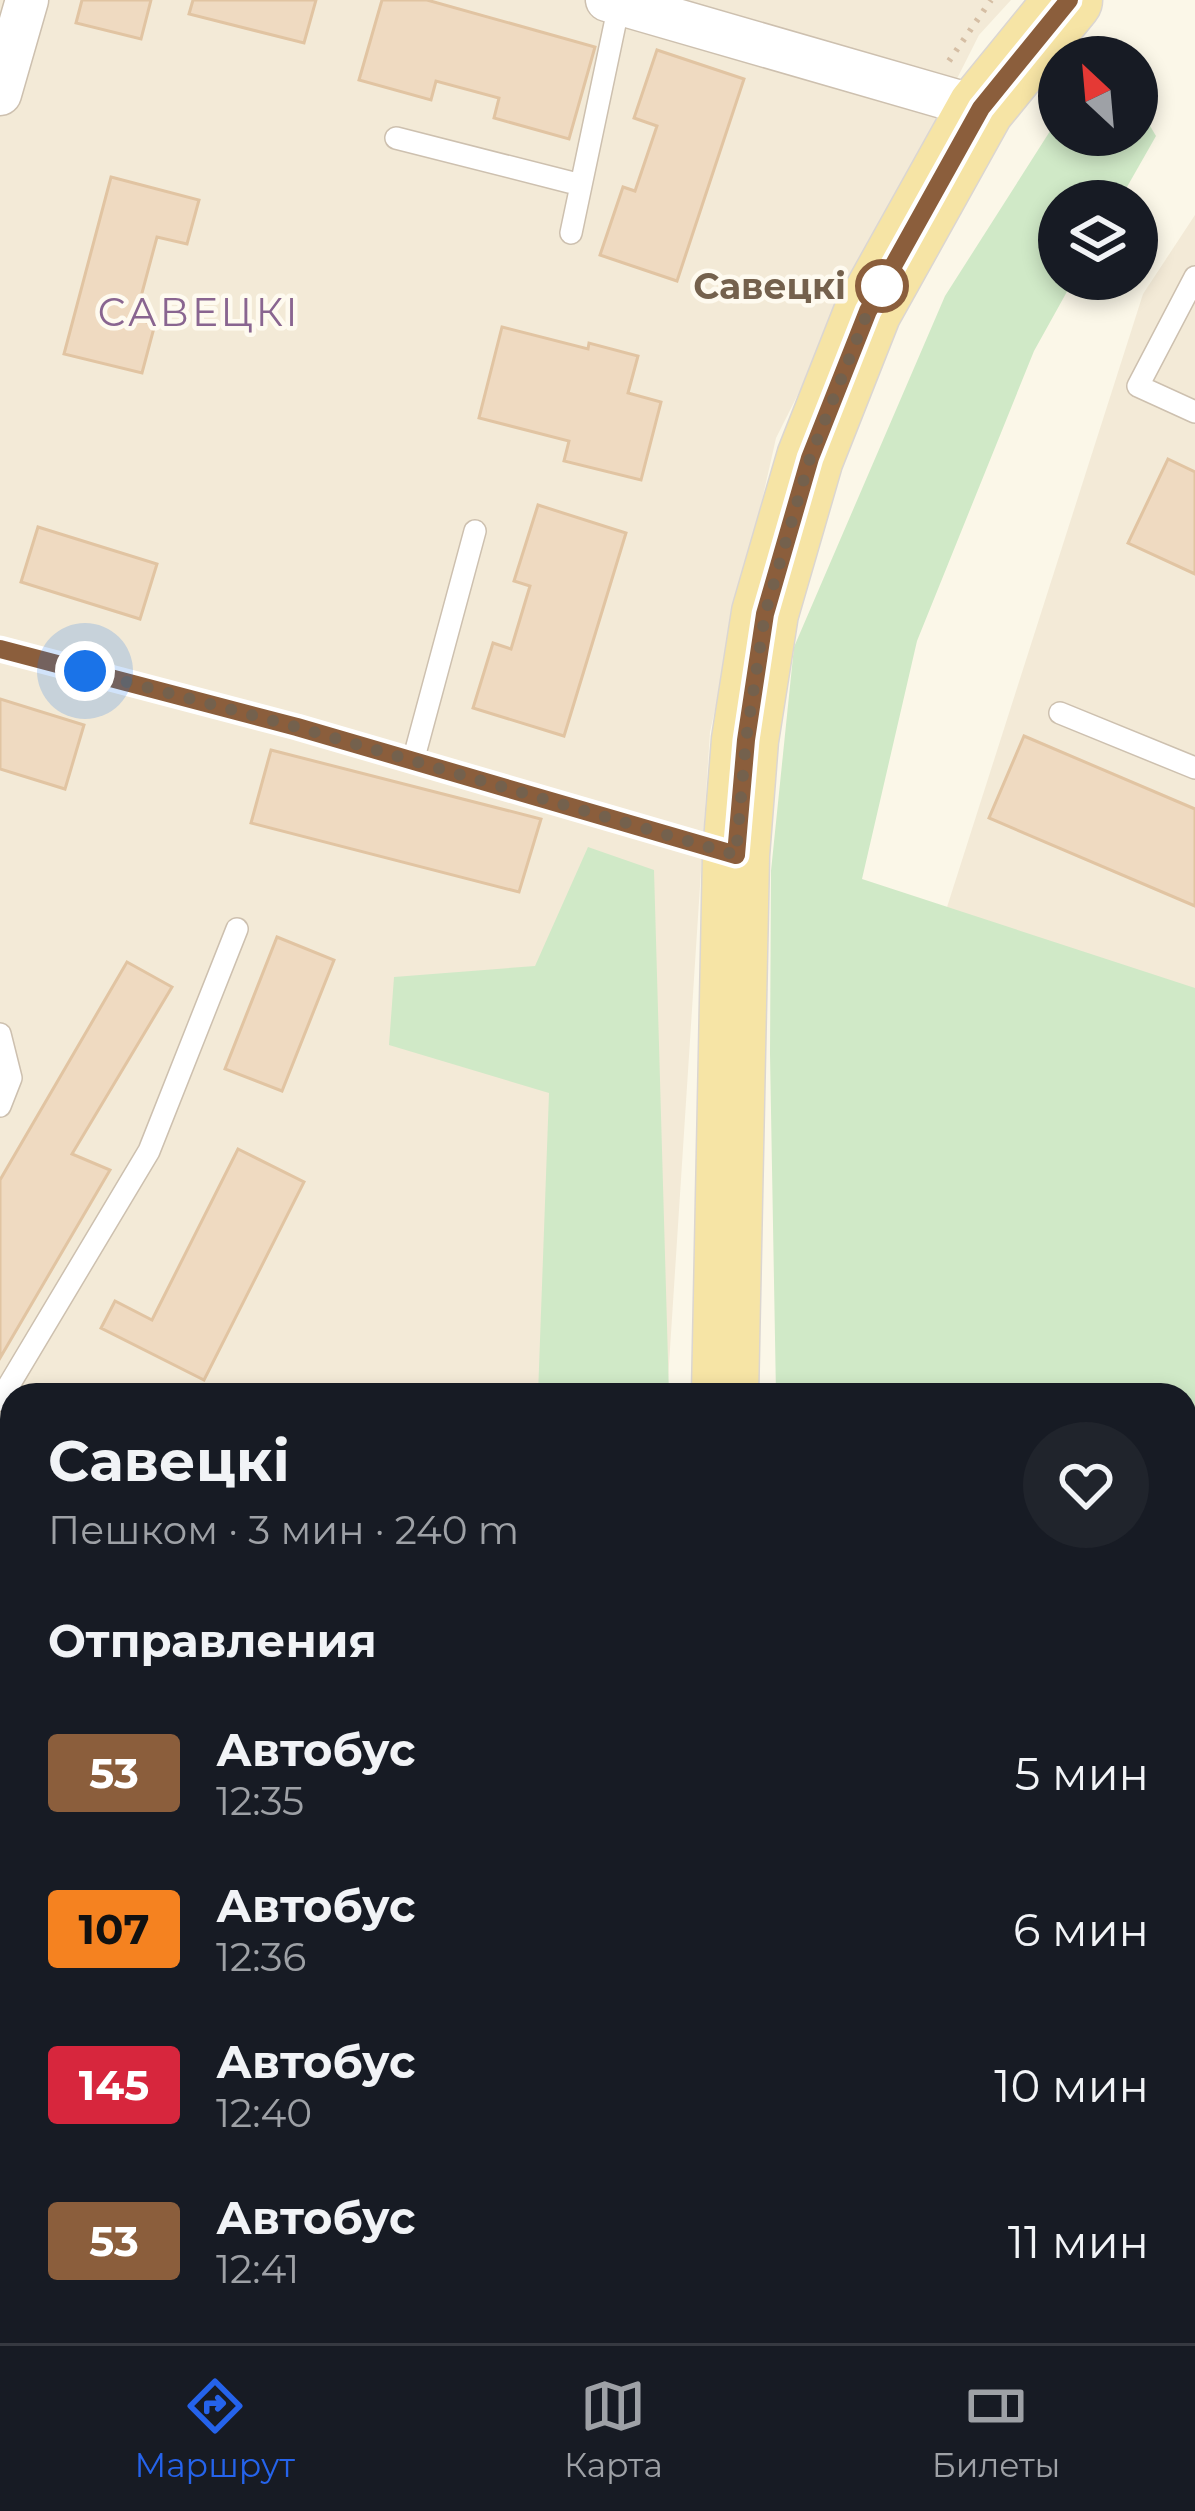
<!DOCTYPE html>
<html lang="ru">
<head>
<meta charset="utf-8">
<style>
	:root { --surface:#171b24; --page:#20242c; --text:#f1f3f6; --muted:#9ea1a6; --line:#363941; --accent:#2563eb }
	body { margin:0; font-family:Montserrat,sans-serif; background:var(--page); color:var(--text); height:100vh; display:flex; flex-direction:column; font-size:45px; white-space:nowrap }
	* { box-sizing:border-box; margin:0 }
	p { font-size:39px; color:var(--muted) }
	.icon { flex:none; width:66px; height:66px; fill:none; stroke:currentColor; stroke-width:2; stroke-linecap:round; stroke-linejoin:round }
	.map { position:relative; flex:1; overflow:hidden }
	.panel { position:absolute; left:0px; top:1383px; width:1197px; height:960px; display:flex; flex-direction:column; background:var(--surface); border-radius:36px 36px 0 0; box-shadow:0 6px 18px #0003 }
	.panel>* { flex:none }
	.badge { padding:0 24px; border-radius:9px; font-size:42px; line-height:78px }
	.needle { width:78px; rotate:334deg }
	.tools { position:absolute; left:1038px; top:36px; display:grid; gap:24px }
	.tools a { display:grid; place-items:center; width:120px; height:120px; border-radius:50%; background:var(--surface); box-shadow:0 6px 18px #0003; font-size:60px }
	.you { position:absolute; width:60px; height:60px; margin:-30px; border:9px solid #fff; border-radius:50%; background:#1a73e8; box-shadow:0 0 0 18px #1a73e833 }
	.map>.badge { position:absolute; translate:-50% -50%; box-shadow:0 0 0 6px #fff }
	h2 { padding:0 48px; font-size:45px; line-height:108px }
	.round { display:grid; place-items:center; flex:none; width:126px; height:126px; border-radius:63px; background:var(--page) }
	.summary { display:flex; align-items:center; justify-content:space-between; height:204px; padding:0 48px }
	h1 { font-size:57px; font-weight:700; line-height:90px }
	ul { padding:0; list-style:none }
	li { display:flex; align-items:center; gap:36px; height:156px; padding:0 48px }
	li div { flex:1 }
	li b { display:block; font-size:45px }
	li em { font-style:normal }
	li .badge { min-width:132px; font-weight:700; text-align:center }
	.dock { display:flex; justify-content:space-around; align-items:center; height:168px; border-top:3px solid var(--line); background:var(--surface); font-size:33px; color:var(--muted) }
	.dock a { display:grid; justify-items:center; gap:6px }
	.dock .active { color:var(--accent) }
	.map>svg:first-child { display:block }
</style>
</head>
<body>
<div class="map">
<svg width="1195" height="2343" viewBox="0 0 1195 2343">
	<rect width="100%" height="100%" fill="#fbf7e8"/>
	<path fill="#f3ead7" d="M0,0H1011L979,35L776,438L710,732L667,1395H12V1411L0,1406Z
		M1195,215V1086L909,1026L1143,294Z"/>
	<path fill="#d0e9c7" d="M1137,104L1156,136L1119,201H1059V279H1074L1034,351L917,641L862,879L1195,988V1972L1185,1970V1395H776L770,1054L771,871L794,647L945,296L1059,117V135H1137Z
		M588,847L654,870L669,1395H538L549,1093L389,1045L394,977L535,966Z
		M12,1437V1697L0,1693V1456Z
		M0,1788L12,1792V1994H0Z
		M0,2250H12V2331H623L634,2343H0Z
		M1195,2271V2343H825L829,2331H1185V2272Z"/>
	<path fill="#efdac1" stroke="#e1c4a2" stroke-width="3" d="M82,0H151L141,39L76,23Z
		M193,0H316L304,43L189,14Z
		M382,0H427L595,47L569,139L494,118L499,98L436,81L431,100L359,80Z
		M657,50L744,79L677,281L600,255L623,187L635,191L657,126L634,118Z
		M111,177L199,200L187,244L157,237L135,319L155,324L142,373L64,354Z
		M502,327L588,349L589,343L638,356L628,393L661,402L641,480L564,461L569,441L479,418Z
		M1168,459L1195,472V574L1128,543Z
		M538,505L626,533L564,736L473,708L493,643L511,649L530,586L514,581Z
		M38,527L157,564L140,619L21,582Z
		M0,699L84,725L65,789L0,769Z
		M1024,736L1195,809V906L989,818Z
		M271,750L541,819L519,892L251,823Z
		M277,937L334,960L282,1091L225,1069Z
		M127,962L172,987L72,1154L110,1170L0,1358V1180Z
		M238,1149L304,1182L204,1380L101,1328L115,1301L152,1320Z"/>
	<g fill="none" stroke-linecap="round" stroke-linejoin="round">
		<g stroke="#cdc0af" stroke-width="24">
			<path id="lane" d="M396,138L581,185
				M571,233L620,0
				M1195,277L1138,386L1195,412
				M0,649L297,727L730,853
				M1060,713L1195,768
				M413,761L475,531
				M0,1034L11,1078L0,1106
				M0,1400L149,1151L237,929"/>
		</g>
		<g stroke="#cdc0af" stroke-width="45">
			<path id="street" d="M607,0L981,108
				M0,94L27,0"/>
		</g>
		<g stroke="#d0c1ac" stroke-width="63">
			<path id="secondary" d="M0,1750L12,1754"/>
		</g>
		<g stroke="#dbd6d1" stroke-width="69">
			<path id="primary" d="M725,1395L736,855L745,740L765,613L810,458L868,311L981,108L1069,0
				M723,2343V2331"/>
		</g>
		<path stroke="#d5bea4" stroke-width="6" stroke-dasharray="3 9" stroke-linecap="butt" d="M949,61L991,0
			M1137,72H1151
			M0,1905H12
			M1185,2011L1195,2014
			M0,2282L12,2283"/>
		<use href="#lane" stroke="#fff" stroke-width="21"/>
		<use href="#street" stroke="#fff" stroke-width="42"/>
		<use href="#secondary" stroke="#fff" stroke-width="60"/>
		<use href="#primary" stroke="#f6e4a5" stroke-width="66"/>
		<g stroke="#bca6c5" stroke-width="14">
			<path id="rail" d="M0,2145H12
				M1185,2157H1195
				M0,2176H12
				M1185,2181H1195"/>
		</g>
		<use href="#rail" stroke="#fefaef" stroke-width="9" stroke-dasharray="27" stroke-linecap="butt"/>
	</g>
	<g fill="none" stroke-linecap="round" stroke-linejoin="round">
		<g stroke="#fff" stroke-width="27">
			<path id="line" d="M0,649L297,727L736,855L746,740L765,614L810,458L868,311L981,108L1069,0"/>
		</g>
		<use href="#line" stroke="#8b5e3c" stroke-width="18"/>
		<path stroke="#74614d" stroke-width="12" stroke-dasharray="0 21.6" d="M85,671L297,727L736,855L746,740L765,614L810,458L868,311L885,280L882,286"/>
	</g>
	<circle fill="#fff" stroke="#8b5e3c" stroke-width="6" cx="882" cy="286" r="24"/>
	<g text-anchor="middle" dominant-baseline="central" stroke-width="9" stroke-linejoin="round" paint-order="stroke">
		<g font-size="36" font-weight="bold" fill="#74614d" stroke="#fefaef" text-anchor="end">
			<text x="846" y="286">Савецкі</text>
		</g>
		<g font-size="39" letter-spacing="3" fill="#896590" stroke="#fefaef">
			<text x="199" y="312">САВЕЦКІ</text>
		</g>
	</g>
</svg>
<div class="tools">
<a><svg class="needle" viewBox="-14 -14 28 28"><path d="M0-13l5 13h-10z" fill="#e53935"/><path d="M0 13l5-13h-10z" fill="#9ea1a6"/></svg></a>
<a><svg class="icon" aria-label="layers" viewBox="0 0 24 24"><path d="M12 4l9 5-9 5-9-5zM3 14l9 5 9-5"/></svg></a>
</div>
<div class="you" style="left:85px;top:671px"></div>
<section class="panel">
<div class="summary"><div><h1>Савецкі</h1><p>Пешком · 3 мин · 240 m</p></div><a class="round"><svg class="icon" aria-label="heart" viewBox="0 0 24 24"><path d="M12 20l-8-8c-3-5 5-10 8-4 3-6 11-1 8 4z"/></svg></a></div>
<h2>Отправления</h2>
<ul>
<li><span class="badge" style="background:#8b5e3c;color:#fff">53</span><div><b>Автобус</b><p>12:35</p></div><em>5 мин</em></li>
<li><span class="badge" style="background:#f58220;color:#111">107</span><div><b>Автобус</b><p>12:36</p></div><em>6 мин</em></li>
<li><span class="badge" style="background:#d7263d;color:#fff">145</span><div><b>Автобус</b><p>12:40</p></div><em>10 мин</em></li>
<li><span class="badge" style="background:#8b5e3c;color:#fff">53</span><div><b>Автобус</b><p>12:41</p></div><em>11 мин</em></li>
</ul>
</section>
</div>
<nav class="dock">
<a class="active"><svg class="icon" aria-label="directions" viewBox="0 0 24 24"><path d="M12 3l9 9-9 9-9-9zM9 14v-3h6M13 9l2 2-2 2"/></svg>Маршрут</a>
<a><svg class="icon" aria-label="map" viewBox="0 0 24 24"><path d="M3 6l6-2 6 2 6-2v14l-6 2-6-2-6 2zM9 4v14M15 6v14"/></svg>Карта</a>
<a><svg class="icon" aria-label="tickets" viewBox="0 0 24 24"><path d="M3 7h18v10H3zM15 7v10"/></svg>Билеты</a>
</nav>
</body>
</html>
